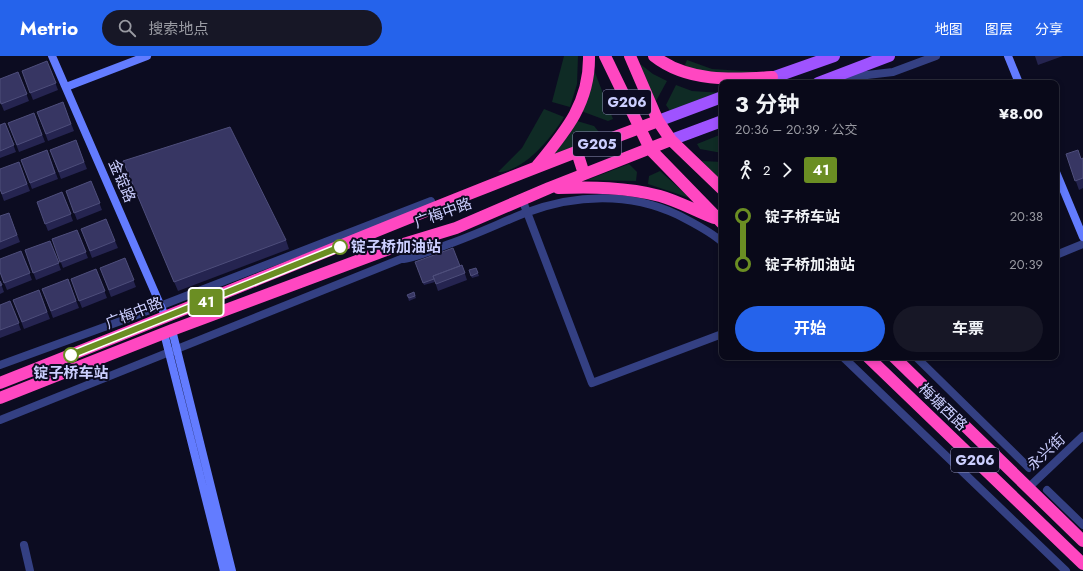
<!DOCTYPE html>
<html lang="zh">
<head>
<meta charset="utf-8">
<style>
	:root { --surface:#090919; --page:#171726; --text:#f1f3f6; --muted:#999aa2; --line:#292a38; --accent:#2563eb }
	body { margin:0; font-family:Jost,"Noto Sans SC",sans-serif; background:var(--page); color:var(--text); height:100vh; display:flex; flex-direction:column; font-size:15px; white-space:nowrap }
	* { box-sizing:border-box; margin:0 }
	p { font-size:13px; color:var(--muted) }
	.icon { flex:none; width:22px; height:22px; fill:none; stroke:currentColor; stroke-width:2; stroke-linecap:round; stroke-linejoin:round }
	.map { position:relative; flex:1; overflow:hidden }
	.sheet { position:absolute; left:719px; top:24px; width:340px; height:280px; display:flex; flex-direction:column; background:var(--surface); border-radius:8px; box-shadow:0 2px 6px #0003,0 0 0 1px var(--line) }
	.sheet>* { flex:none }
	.badge { padding:0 8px; border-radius:3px; font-size:14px; line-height:26px }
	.map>.badge { position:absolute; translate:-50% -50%; box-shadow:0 0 0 2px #fff }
	.legs { display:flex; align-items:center; gap:6px; height:44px; padding:0 16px; font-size:13px }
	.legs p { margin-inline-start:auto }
	.headline { display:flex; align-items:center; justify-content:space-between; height:68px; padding:0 16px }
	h1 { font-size:22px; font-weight:700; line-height:30px }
	.primary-button { display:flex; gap:8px; margin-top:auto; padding:8px 16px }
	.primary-button a { flex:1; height:46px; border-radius:24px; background:var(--accent); color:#fff; font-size:16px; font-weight:700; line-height:46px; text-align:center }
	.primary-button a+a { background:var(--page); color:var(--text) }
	ul { padding:0 16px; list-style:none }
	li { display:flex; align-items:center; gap:14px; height:48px; font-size:15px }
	li i { display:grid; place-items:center; width:6px; height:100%; margin:0 5px; background:currentColor }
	li i::after { content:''; width:10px; height:10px; margin:-5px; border:3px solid; border-radius:50%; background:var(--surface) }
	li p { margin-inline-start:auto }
	li:first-child i { background:linear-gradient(#0000 50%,currentColor 0) }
	li:last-child i { background:linear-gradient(currentColor 50%,#0000 0) }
	header { display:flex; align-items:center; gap:24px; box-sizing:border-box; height:56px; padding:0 20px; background:var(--accent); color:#fff }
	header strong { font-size:19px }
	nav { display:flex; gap:22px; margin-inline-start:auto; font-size:14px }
	.search { width:280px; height:36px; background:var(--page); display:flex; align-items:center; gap:10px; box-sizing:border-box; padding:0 14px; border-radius:22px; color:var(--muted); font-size:15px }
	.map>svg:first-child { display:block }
</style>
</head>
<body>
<header>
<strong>Metrio</strong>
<div class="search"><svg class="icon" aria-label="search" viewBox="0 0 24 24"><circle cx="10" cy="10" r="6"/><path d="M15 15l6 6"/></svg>搜索地点</div>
<nav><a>地图</a><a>图层</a><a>分享</a></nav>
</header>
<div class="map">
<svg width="1083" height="515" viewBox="0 0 1083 515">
	<rect width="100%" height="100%" fill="#0c0c21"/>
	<path fill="#0f2b25" d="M564,0H578L577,28L570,51L552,46Z
		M635,4L653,18L667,25L656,45Z
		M687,4L712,13L759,16L751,20L681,18Z
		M592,9L613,63L608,65L581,55Z
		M676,29L692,35L722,37L671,56L666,49Z
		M544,53L564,61C552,81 524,116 498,116L522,92Z
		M577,65L594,70L603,81L548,103L569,79Z
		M722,78V97L700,93L697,88Z
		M702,105L722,106V133Z
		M629,108L637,116L636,125L587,124Z
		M660,115L690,142L648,128L649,120Z"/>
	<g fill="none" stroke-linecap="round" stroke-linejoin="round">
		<path stroke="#344083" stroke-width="8" d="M841,22L893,16L936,0
			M522,143L592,327L722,278
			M1056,199L1083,188
			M843,301L1066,515
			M916,301L1029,412
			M0,309L129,262L431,145L434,152
			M0,364L401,203C411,204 438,192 449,188C475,179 500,167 525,157C575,138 630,136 678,159C693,167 710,175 722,186
			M1028,432L1083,380
			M1047,434L1083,469
			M24,489L30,515"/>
		<path stroke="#637cff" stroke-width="8" d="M52,0L166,262
			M1008,0L1019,27
			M66,31L147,0
			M1056,116L1083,181
			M172,274L232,515
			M164,277L224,515"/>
		<path stroke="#9f53ff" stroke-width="12" d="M763,25L834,0
			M818,27L889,0
			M658,65L722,41
			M671,84L722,65"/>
		<path stroke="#ff47c1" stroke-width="12" d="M605,0L650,93L722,167
			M630,0L658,65L671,84L722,133
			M654,0C687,26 732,24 772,21
			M577,96L584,118
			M537,110C565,76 590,47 589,0
			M558,132C592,131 626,131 660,140C678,145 696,155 714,162
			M868,301L1083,508
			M894,301L1083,485
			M0,327C220,241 437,147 658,65
			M0,342L172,274L397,190L456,172L549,132L671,84"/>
	</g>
	<path fill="#252450" d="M1035,0H1063L1038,9Z
		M47,5L58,34L33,44L22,15Z
		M18,16L29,45L4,55L0,45Z
		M63,46L74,75L48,85L37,56Z
		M34,57L45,86L19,96L8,67Z
		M5,67L16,96L0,102V69Z
		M76,84L87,113L61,123L50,94Z
		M47,94L58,123L32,133L21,104Z
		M1066,98L1081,103L1083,102V132L1079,134Z
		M123,105L286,184L289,193L178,235Z
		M19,106L30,135L4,145L0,134Z
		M91,125L102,154L77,164L66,135Z
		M62,136L73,165L48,175L37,146Z
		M9,157L20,186L0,194V160Z
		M106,163L118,192L92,202L81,173Z
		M77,174L88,202L63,212L52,183Z
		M50,185L61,214L36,224L25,194Z
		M21,195L32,224L7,234L0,217Z
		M125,202L136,231L111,241L100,212Z
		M415,206L460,210L462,209L467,224L438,235L435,226L424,229Z
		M476,212L479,220L472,222L469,214Z
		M96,213L107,242L82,252L71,223Z
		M68,223L79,252L53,262L42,233Z
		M0,225L4,236L0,238Z
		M39,234L50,263L24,273L13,244Z
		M414,236L416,242L409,245L407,239Z
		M10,245L21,274L0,282V249Z"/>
	<path fill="#373663" stroke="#4e4e7b" d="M47,5L56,27L30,37L22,15Z
		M18,16L27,38L1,48L0,44V23Z
		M63,46L71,68L46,78L37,56Z
		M34,57L42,79L17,89L8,67Z
		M5,67L14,89L0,95V69Z
		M230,71L286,184L174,226L123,105Z
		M76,84L84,106L59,116L50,94Z
		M47,94L55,117L30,127L21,104Z
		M1078,94L1081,103L1083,102V122L1075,125L1066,98Z
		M19,106L27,128L2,138L0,133V113Z
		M91,125L100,147L74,157L66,135Z
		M62,136L71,158L45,168L37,146Z
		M9,157L17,179L0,186V160Z
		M106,163L115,185L90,195L81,173Z
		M77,174L86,196L60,206L52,183Z
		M50,185L59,207L33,217L25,194Z
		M453,192L460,210L433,220L434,223L423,227L415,206Z
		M21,195L30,217L4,227L0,216V203Z
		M125,202L134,224L109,234L100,212Z
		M462,209L465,217L436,228L433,220Z
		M476,212L478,217L471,220L469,214Z
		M96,213L105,235L79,245L71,223Z
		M68,223L76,245L51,255L42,233Z
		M0,225L2,229L0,230Z
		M39,234L47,256L22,266L13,244Z
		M414,236L415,240L409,242L407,239Z
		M10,245L19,267L0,274V249Z"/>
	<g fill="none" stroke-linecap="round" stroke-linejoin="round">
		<g stroke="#fff" stroke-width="9">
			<path id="line-1" d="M71,299L340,191"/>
		</g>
		<use href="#line-1" stroke="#6b8e23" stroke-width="6"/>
	</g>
	<g fill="#fff" stroke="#6b8e23" stroke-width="2">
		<circle cx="340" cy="191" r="7"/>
		<circle cx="71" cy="299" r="7"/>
	</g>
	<g text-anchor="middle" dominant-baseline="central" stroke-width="4" stroke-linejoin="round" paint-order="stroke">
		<g fill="#0c0c21" stroke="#9294bc" stroke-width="1">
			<rect x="603" y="34" width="48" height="24" rx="3"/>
			<rect x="573" y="76" width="48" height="24" rx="3"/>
			<rect x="951" y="392" width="48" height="24" rx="3"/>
		</g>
		<g font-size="14" font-weight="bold" fill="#cccfff">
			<text x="627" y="46">G206</text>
			<text x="597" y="88">G205</text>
			<text x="975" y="404">G206</text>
		</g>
		<g font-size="15" fill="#cccfff" stroke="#0c0c21">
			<text transform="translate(122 125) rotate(67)">金锭路</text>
			<text transform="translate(443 157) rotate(-20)">广梅中路</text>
			<text transform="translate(134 257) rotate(-22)">广梅中路</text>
			<text transform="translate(943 351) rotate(44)">梅塘西路</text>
			<text transform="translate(1046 396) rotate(-43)">永兴街</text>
		</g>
		<g font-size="15" font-weight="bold" fill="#cccfff" stroke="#0c0c21" text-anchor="start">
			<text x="351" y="191">锭子桥加油站</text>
			<text x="71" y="317" text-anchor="middle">锭子桥车站</text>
		</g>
	</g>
</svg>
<b class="badge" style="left:206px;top:246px;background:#6b8e23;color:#fff">41</b>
<section class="sheet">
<div class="headline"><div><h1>3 分钟</h1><p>20:36 – 20:39 · 公交</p></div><b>¥8.00</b></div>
<div class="legs"><svg class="icon" aria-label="walk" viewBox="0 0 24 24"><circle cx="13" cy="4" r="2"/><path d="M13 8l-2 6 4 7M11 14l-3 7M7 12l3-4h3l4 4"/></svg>2<svg class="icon" aria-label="forward" viewBox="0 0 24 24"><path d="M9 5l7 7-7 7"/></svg><b class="badge" style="background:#6b8e23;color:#fff">41</b></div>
<ul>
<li><i style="color:#6b8e23"></i><b>锭子桥车站</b><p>20:38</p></li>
<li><i style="color:#6b8e23"></i><b>锭子桥加油站</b><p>20:39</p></li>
</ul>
<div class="primary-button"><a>开始</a><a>车票</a></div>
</section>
</div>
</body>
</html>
